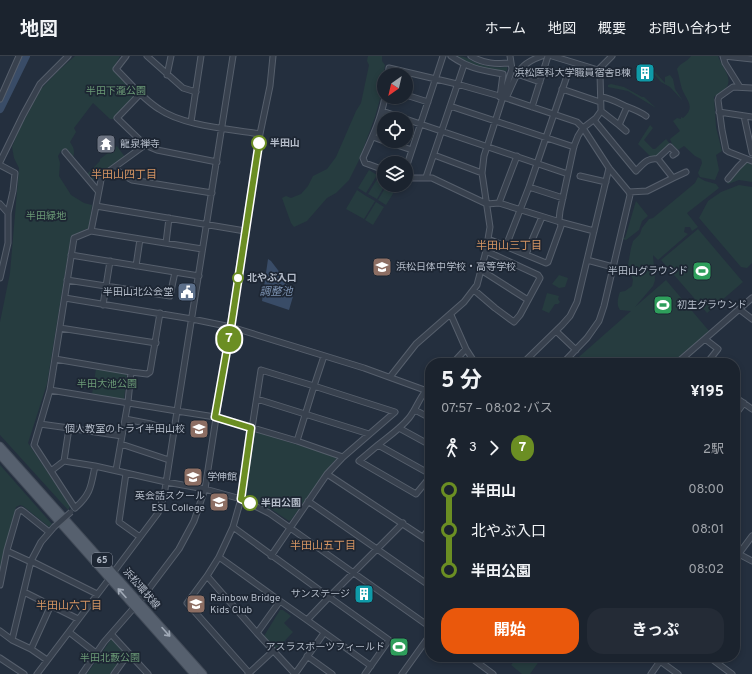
<!DOCTYPE html>
<html lang="ja">
<head>
<meta charset="utf-8">
<style>
	:root { --surface:#1b232e; --page:#242b36; --text:#f1f3f6; --muted:#a0a4aa; --line:#39404a; --accent:#ea580c }
	body { margin:0; font-family:Overpass,"Noto Sans JP",sans-serif; background:var(--page); color:var(--text); height:100vh; display:flex; flex-direction:column; font-size:15px; white-space:nowrap }
	* { box-sizing:border-box; margin:0 }
	p { font-size:13px; color:var(--muted) }
	.icon { flex:none; width:22px; height:22px; fill:none; stroke:currentColor; stroke-width:2; stroke-linecap:round; stroke-linejoin:round }
	.map { position:relative; flex:1; overflow:hidden }
	.sheet { position:absolute; left:425px; top:302px; width:315px; height:304px; display:flex; flex-direction:column; background:var(--surface); border-radius:16px; box-shadow:0 2px 6px #0003,0 0 0 1px var(--line) }
	.sheet>* { flex:none }
	.badge { padding:0 8px; border-radius:13px; font-size:14px; line-height:26px }
	.needle { width:26px; rotate:214deg }
	.buttons { position:absolute; left:377px; top:12px; display:grid; gap:8px }
	.buttons a { display:grid; place-items:center; width:36px; height:36px; border-radius:50%; background:var(--surface); box-shadow:0 2px 6px #0003,0 0 0 1px var(--line); font-size:20px }
	.map>.badge { position:absolute; translate:-50% -50%; box-shadow:0 0 0 2px #fff }
	.legs { display:flex; align-items:center; gap:6px; height:44px; padding:0 16px; font-size:13px }
	.legs p { margin-inline-start:auto }
	.head { display:flex; align-items:center; justify-content:space-between; height:68px; padding:0 16px }
	h1 { font-size:22px; font-weight:700; line-height:30px }
	.cta { display:flex; gap:8px; margin-top:auto; padding:8px 16px }
	.cta a { flex:1; height:46px; border-radius:16px; background:var(--accent); color:#fff; font-size:16px; font-weight:700; line-height:46px; text-align:center }
	.cta a+a { background:var(--page); color:var(--text) }
	ul { padding:0 16px; list-style:none }
	li { display:flex; align-items:center; gap:14px; height:40px; font-size:15px }
	li i { display:grid; place-items:center; width:6px; height:100%; margin:0 5px; background:currentColor }
	li i::after { content:''; width:10px; height:10px; margin:-5px; border:3px solid; border-radius:50%; background:var(--surface) }
	li p { margin-inline-start:auto }
	li:first-child i { background:linear-gradient(#0000 50%,currentColor 0) }
	li:last-child i { background:linear-gradient(currentColor 50%,#0000 0) }
	header { display:flex; align-items:center; gap:24px; box-sizing:border-box; height:56px; padding:0 20px; background:var(--surface); border-bottom:1px solid var(--line) }
	header strong { font-size:19px }
	nav { display:flex; gap:22px; margin-inline-start:auto; font-size:14px }
	.map>svg:first-child { display:block }
</style>
</head>
<body>
<header>
<strong>地図</strong>
<nav><a>ホーム</a><a>地図</a><a>概要</a><a>お問い合わせ</a></nav>
</header>
<div class="map">
<svg width="752" height="618" viewBox="0 0 752 618">
	<rect width="100%" height="100%" fill="#242f3e"/>
	<path fill="#263c3f" d="M75,0H120L113,13L136,36V39L113,63H110L93,47L74,72L76,76L70,86C74,92 75,95 73,102L68,97L67,94L65,93L61,95L58,100L60,107L59,120L71,139L84,147L92,149L89,172L71,180L47,328L28,387L70,450L68,454L0,379V266L10,217L19,112L14,102L12,91L18,76L41,33L58,15Z
		M368,0H382V5L385,9L380,43L375,61L359,104L349,124L336,137L327,142L307,165L294,171L291,167L282,142L286,140L291,142L301,138L308,130L313,120L327,113L336,101L356,55L361,47L369,9L367,5Z
		M456,0C468,0 470,5 480,8C489,11 498,12 507,11V15C487,14 474,10 456,0Z
		M691,0H718C721,10 735,23 725,33C722,36 717,38 714,41L716,71L722,95L716,99L719,114L715,124L700,121L698,117L702,107L701,103L695,100L684,90L678,94L672,88L670,83L680,75L673,65L677,62L681,63V61L683,62C696,51 687,45 682,33C680,26 679,20 677,13C680,7 687,6 691,0Z
		M654,15L665,27V21L670,19L673,23L675,33L683,45L670,31L661,26L653,17Z
		M611,28L624,31L642,41H644L656,52L628,35L608,31V29Z
		M650,69L653,72L644,84L653,93H655L666,83L670,88L657,100H650L638,88Z
		M117,90L125,101L92,125L87,118L100,105V103Z
		M746,106L752,109V126L739,124L728,128L727,127L738,114Z
		M369,114L377,119L366,137L358,132Z
		M379,120L384,123V129H385L377,143L368,138Z
		M698,121L705,125L716,128L719,132L687,157L698,171L692,175L690,171H685L684,176L688,178L658,204L653,199L655,224L653,230L635,251L666,224L709,275L672,307H572L631,255L620,254C616,249 618,241 620,236L625,235L632,230L633,224L628,209L631,192L633,185L640,178L642,172L649,163L653,162L695,127Z
		M387,129H394L397,131L386,149L378,144Z
		M739,129L752,131V207L747,212L741,211L699,162L708,145L721,136Z
		M357,134L366,140L355,158L346,153Z
		M366,140L375,145L364,163L355,158Z
		M636,145L648,160L642,165L639,174L626,184L622,183V181L625,182Z
		M376,146L384,151L373,169L365,164Z
		M698,173L743,226L707,257L661,204Z
		M559,219L568,222L565,231L559,232L552,228Z
		M547,237L559,240L558,243L560,246L558,248H555L549,257L542,254Z
		M96,313L127,317L124,344L92,338Z
		M254,375L336,401V403L325,416L291,464L289,465L271,453L245,441L243,437Z
		M0,409L52,468L49,471L23,450L20,449L16,451L0,517Z
		M280,554H283L291,560L284,567L293,576L275,595L264,580Z
		M112,582L126,596L125,599L111,618H87Z
		M518,601H542L530,618H522L511,609Z"/>
	<path fill="#394c67" d="M268,203L271,205L284,222L283,224L294,237L289,254L262,245Z"/>
	<g fill="none" stroke-linecap="round" stroke-linejoin="round">
		<path stroke="#394c67" stroke-width="8" d="M0,53L26,0"/>
		<g stroke="#565f6c" stroke-width="7">
			<path id="minor" d="M126,0L116,13C130,27 143,43 159,53C183,70 231,73 260,78
				M147,0L183,32L196,36
				M233,0L177,355L215,361L297,385L343,401
				M273,0L270,30L260,78L205,433L241,443L269,457L430,571
				M451,0C470,13 481,14 503,18L500,41
				M471,0C484,8 496,8 511,7
				M552,0L598,14
				M723,0L725,7L740,31
				M724,0L752,3
				M598,14L612,0
				M517,18L540,26
				M167,19L171,0
				M388,19L389,12L457,28L503,41L577,66L583,72L578,80L574,90L560,155L559,164L561,170L548,206L546,207L488,183
				M752,32L733,31L719,41L718,44L722,74L726,94L729,96L752,105
				M562,33L600,46
				M141,37L117,62L145,89L157,94L217,106
				M406,39L428,46
				M601,41C610,42 617,46 625,50C633,53 639,55 646,60
				M506,42C517,20 516,9 542,0
				M0,43L19,0
				M450,50L574,91
				M532,51L548,0
				M382,55L568,118
				M601,55L619,69L627,51
				M719,56L752,61
				M744,60L752,97
				M594,64L636,115C643,108 648,101 658,103L673,122L647,135L629,136
				M191,66L201,0
				M619,69L626,75
				M373,81L384,85
				M385,85L412,94
				M65,96L98,135
				M434,99L482,117
				M657,103L670,91L676,97L673,99
				M0,106L23,59L40,28L68,0
				M0,109L15,117L13,135L8,157V187L0,222
				M115,111L121,118L132,124L212,137
				M406,112L443,0
				M384,114L365,107L363,102C372,82 381,63 385,41
				M580,120L606,126
				M426,121L464,9
				M406,122H432L487,148L499,147L560,166L594,175
				M673,122L686,116
				M728,123L738,111L746,103
				M529,131L563,142
				M499,147L517,100
				M0,148L8,157
				M96,150L101,124L105,118L145,89
				M91,175L202,193
				M166,187L169,162
				M506,190L529,131L568,17L581,10
				M526,198L542,161
				M71,199L199,220
				M587,204L613,211
				M136,210L140,183
				M481,214L528,244
				M67,224L170,240L175,216
				M474,234L495,252L514,266L520,259L540,222L538,219L486,195
				M65,242L192,263L231,271L364,312L430,336
				M103,249L110,205
				M739,253L752,263
				M451,259L466,293L475,307
				M60,272L156,287
				M556,275L576,294
				M705,283L718,293L707,307
				M683,302L690,307
				M55,303L131,316L128,346L116,414
				M453,307L466,293
				M523,307L562,269L570,260L577,246L609,112
				M563,307L587,282L599,265L604,250L630,139L629,136L609,112L583,72L596,62L601,55L600,18L598,14
				M677,307L752,242
				M131,316L147,318L150,316L160,257
				M390,321L416,288L464,246L477,229L486,195L490,171L482,117L484,100L512,13L510,0
				M430,330C420,339 417,352 409,362C401,372 388,381 378,389L430,418
				M50,334L177,355L164,440L158,457L113,517
				M735,341L752,353
				M257,343L369,378
				M415,354L430,362
				M735,359L744,347
				M125,363L151,368L174,375
				M40,368L69,372L64,405
				M69,372L122,380
				M399,372L430,389
				M121,388L169,404
				M378,389L359,405L416,438L430,421
				M51,415L64,405L95,410
				M126,417L119,466L140,481
				M327,418L430,486
				M308,445L430,530
				M233,471L241,443L261,314L314,330L324,300
				M423,481L430,472
				M7,495L31,506
				M735,496L752,505
				M271,500L327,418L343,401L395,356L314,330L297,385
				M219,501L207,520L257,577
				M735,503L752,480
				M31,505L97,538
				M207,520L187,547L250,618
				M0,529L7,494L18,456L21,454L24,456L49,476
				M24,536L78,563
				M280,545L219,501L233,471L329,541L403,467
				M0,575L12,584L31,505L41,486L54,471
				M69,576L96,597
				M111,578L148,618
				M12,584L31,593L47,604
				M31,593L51,549
				M307,600L332,618
				M470,601L493,618
				M709,601L732,618
				M0,602L24,618
				M660,605L678,618
				M37,618L109,523
				M82,618L104,586L139,546L179,493L194,465L205,433L166,426L95,410C91,430 91,438 75,452L34,389L50,334L74,182L91,175L96,150L245,175
				M114,618L129,597
				M248,618L273,595
				M295,618L257,577L280,545L307,564
				M295,618L324,577
				M365,618L389,584L329,541L307,564L371,610
				M402,618L430,579
				M651,618L663,601"/>
		</g>
		<g stroke="#414a57" stroke-width="9">
			<path id="major" d="M0,390L203,618
				M0,399L194,618"/>
		</g>
		<use href="#minor" stroke="#38414e" stroke-width="5"/>
		<use href="#major" stroke="#56606e" stroke-width="7"/>
		<g stroke="#565f6c" stroke-width="7" stroke-linecap="butt">
			<path id="minor-bridge" d="M54,471L71,456"/>
		</g>
		<use href="#minor-bridge" stroke="#38414e" stroke-width="5"/>
	</g>
	<defs><path id="oneway-shaft" d="M-6 0H5M1.5-3L5.5 0L1.5 3" fill="none" stroke-width="1.6" stroke-linecap="round" stroke-linejoin="round"/></defs>
	<g stroke="#a1aab7">
		<use href="#oneway-shaft" transform="translate(122 537) rotate(-132)"/>
		<use href="#oneway-shaft" transform="translate(166 576) rotate(48)"/>
	</g>
	<g fill="none" stroke-linecap="round" stroke-linejoin="round">
		<g stroke="#fff" stroke-width="9">
			<path id="line-1" d="M250,447L241,443L251,372L215,361L231,271L259,87"/>
		</g>
		<use href="#line-1" stroke="#6b8e23" stroke-width="6"/>
	</g>
	<defs>
		<g id="building-square" transform="scale(1)"><rect x="-9" y="-9" width="18" height="18" rx="4" fill="#0f9aa8" stroke="#1d2633"/><path d="M-4-6H4V6H1V3H-1V6H-4ZM-2.5-4.3h1.7v1.8h-1.7ZM.8-4.3h1.7v1.8H.8ZM-2.5-1h1.7V.8h-1.7ZM.8-1h1.7V.8H.8Z" fill="#fff"/></g>
		<g id="temple-square" transform="scale(1)"><rect x="-9" y="-9" width="18" height="18" rx="4" fill="#6b7280" stroke="#1d2633"/><path d="M0-6L5-2H3V0L6.5 2.5H4V6H1.5V3h-3V6H-4V2.5H-6.5L-3 0V-2H-5Z" fill="#fff"/></g>
		<g id="school-square" transform="scale(1)"><rect x="-9" y="-9" width="18" height="18" rx="4" fill="#8d6e63" stroke="#1d2633"/><path d="M0-5L7-2L0 1L-7-2ZM-4 1L0 2.5L4 1V4Q0 6-4 4Z" fill="#fff"/></g>
		<g id="stadium-square" transform="scale(1)"><rect x="-9" y="-9" width="18" height="18" rx="4" fill="#2e9e5b" stroke="#1d2633"/><path d="M0-5a6.5 5 0 1 0 0 10a6.5 5 0 1 0 0-10ZM-3.5-1.8h7v3.6h-7Z" fill="#fff"/></g>
		<g id="civic-square" transform="scale(1)"><rect x="-9" y="-9" width="18" height="18" rx="4" fill="#5c6f8a" stroke="#1d2633"/><path d="M-.6-6.5H3V-4.5H.6V-3L4-1V1h2V6H-6V1h2V-1L-.6-3ZM-1.2 2.5V6h2.4V2.5Z" fill="#fff"/></g>
	</defs>
	<g fill-rule="evenodd">
		<use href="#building-square" x="645" y="17"/>
		<use href="#temple-square" x="106" y="88"/>
		<use href="#school-square" x="382" y="211"/>
		<use href="#stadium-square" x="702" y="215"/>
		<use href="#civic-square" x="187" y="236"/>
		<use href="#stadium-square" x="663" y="249"/>
		<use href="#school-square" x="199" y="373"/>
		<use href="#school-square" x="193" y="421"/>
		<use href="#school-square" x="219" y="446"/>
		<use href="#building-square" x="364" y="538"/>
		<use href="#school-square" x="196" y="548"/>
		<use href="#stadium-square" x="399" y="591"/>
	</g>
	<g fill="#fff" stroke="#6b8e23" stroke-width="2">
		<circle cx="259" cy="87" r="7"/>
		<circle cx="238" cy="222" r="5"/>
		<circle cx="250" cy="447" r="7"/>
	</g>
	<g text-anchor="middle" dominant-baseline="central" stroke-width="3.5" stroke-linejoin="round" paint-order="stroke">
		<rect fill="#1d2633" stroke="#878f9c" stroke-width="1" x="92" y="497" width="20" height="14" rx="3"/>
		<g font-size="9" font-weight="bold" fill="#b4bcc9">
			<text x="102" y="504">65</text>
		</g>
		<g font-size="10" fill="#b4bcc9" stroke="#1d2633" text-anchor="end">
			<text x="631" y="17">浜松医科大学職員宿舎B棟</text>
			<text x="120" y="88" text-anchor="start">龍泉禅寺</text>
			<text x="396" y="211" text-anchor="start">浜松日体中学校・高等学校</text>
			<text x="688" y="215">半田山グラウンド</text>
			<text x="173" y="236">半田山北公会堂</text>
			<text x="677" y="249" text-anchor="start">初生グラウンド</text>
			<text x="185" y="373">個人教室のトライ半田山校</text>
			<text x="207" y="421" text-anchor="start">学伸館</text>
			<text x="205" y="440">英会話スクール<tspan x="205" dy="12">ESL College</tspan></text>
			<text x="350" y="538">サンステージ</text>
			<text x="210" y="542" text-anchor="start">Rainbow Bridge<tspan x="210" dy="12">Kids Club</tspan></text>
			<text x="385" y="591">アスラスポーツフィールド</text>
		</g>
		<g font-size="10" fill="#6b9a76" stroke="#1d2633">
			<text x="116" y="35">半田下瀧公園</text>
			<text x="46" y="160">半田緑地</text>
			<text x="107" y="328">半田大池公園</text>
			<text x="110" y="602">半田北藪公園</text>
		</g>
		<g font-size="10" font-weight="bold" fill="#b4bcc9" stroke="#1d2633" text-anchor="start">
			<text x="270" y="87">半田山</text>
			<text x="247" y="222">北やぶ入口</text>
			<text x="261" y="447">半田公園</text>
		</g>
		<g font-size="10" fill="#b4bcc9" stroke="#1d2633">
			<text transform="translate(141 533) rotate(49)">浜松環状線</text>
		</g>
		<g font-size="11" fill="#d59563" stroke="#1d2633">
			<text x="124" y="119">半田山四丁目</text>
			<text x="509" y="190">半田山三丁目</text>
			<text x="323" y="490">半田山五丁目</text>
			<text x="69" y="550">半田山六丁目</text>
		</g>
		<g font-size="11" font-style="italic" fill="#7c92b1" stroke="#1d2633">
			<text x="276" y="236">調整池</text>
		</g>
	</g>
</svg>
<div class="buttons">
<a><svg class="needle" viewBox="-14 -14 28 28"><path d="M0-13l5 13h-10z" fill="#e53935"/><path d="M0 13l5-13h-10z" fill="#a0a4aa"/></svg></a>
<a><svg class="icon" aria-label="locate" viewBox="0 0 24 24"><circle cx="12" cy="12" r="6"/><path d="M12 2v4M12 18v4M2 12h4M18 12h4"/></svg></a>
<a><svg class="icon" aria-label="layers" viewBox="0 0 24 24"><path d="M12 4l9 5-9 5-9-5zM3 14l9 5 9-5"/></svg></a>
</div>
<b class="badge" style="left:229px;top:283px;background:#6b8e23;color:#fff">7</b>
<section class="sheet">
<div class="head"><div><h1>5 分</h1><p>07:57 – 08:02 · バス</p></div><b>¥195</b></div>
<div class="legs"><svg class="icon" aria-label="walk" viewBox="0 0 24 24"><circle cx="13" cy="4" r="2"/><path d="M13 8l-2 6 4 7M11 14l-3 7M7 12l3-4h3l4 4"/></svg>3<svg class="icon" aria-label="forward" viewBox="0 0 24 24"><path d="M9 5l7 7-7 7"/></svg><b class="badge" style="background:#6b8e23;color:#fff">7</b><p>2駅</p></div>
<ul>
<li><i style="color:#6b8e23"></i><b>半田山</b><p>08:00</p></li>
<li><i style="color:#6b8e23"></i><span>北やぶ入口</span><p>08:01</p></li>
<li><i style="color:#6b8e23"></i><b>半田公園</b><p>08:02</p></li>
</ul>
<div class="cta"><a>開始</a><a>きっぷ</a></div>
</section>
</div>
</body>
</html>
